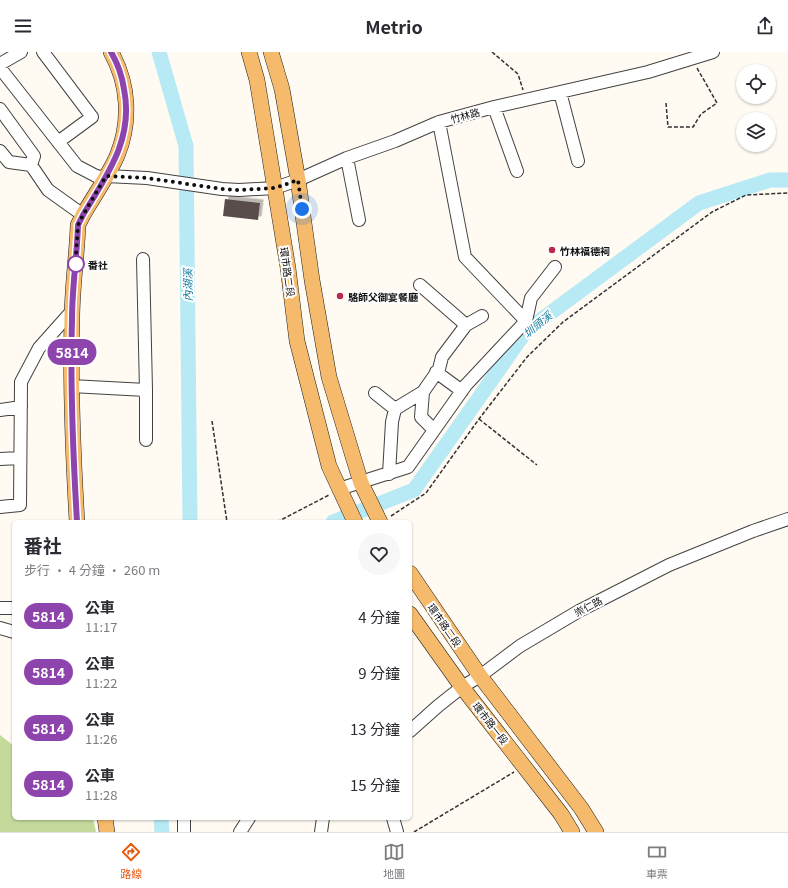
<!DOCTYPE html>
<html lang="zh-TW">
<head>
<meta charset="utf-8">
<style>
	:root { --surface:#fff; --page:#f7f7f7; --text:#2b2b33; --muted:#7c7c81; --line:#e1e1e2; --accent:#ea580c }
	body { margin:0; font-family:Georgia,"Noto Sans TC",serif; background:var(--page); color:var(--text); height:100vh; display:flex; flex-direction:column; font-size:15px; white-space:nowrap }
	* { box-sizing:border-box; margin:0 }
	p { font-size:13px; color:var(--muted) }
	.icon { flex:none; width:22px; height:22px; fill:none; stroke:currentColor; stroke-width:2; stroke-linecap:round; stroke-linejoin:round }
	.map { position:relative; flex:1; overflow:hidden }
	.side { position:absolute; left:12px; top:468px; width:400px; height:300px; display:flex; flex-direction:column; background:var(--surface); border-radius:6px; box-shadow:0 1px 3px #0004 }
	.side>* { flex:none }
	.badge { padding:0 8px; border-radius:13px; font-size:14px; line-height:26px }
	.fabs { position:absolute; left:736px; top:12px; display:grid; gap:8px }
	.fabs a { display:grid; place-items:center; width:40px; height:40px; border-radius:50%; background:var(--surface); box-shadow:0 1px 3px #0004; font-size:20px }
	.you { position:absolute; width:20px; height:20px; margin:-10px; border:3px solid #fff; border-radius:50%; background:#1a73e8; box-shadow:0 0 0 6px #1a73e833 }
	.map>.badge { position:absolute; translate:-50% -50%; box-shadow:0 0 0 2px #fff }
	.round { display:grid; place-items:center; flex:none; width:42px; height:42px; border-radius:21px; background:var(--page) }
	.overview { display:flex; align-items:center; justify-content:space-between; height:68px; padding:0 12px }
	h1 { font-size:19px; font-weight:700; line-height:30px }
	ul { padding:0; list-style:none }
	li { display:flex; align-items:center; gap:12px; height:56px; padding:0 12px }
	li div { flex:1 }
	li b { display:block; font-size:15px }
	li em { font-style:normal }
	li .badge { min-width:44px; font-weight:700; text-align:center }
	header { display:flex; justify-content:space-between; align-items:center; height:52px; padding:0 12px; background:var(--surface); font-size:18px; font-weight:700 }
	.menu { display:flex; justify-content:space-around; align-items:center; height:56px; border-top:1px solid var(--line); background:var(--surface); font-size:11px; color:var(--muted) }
	.menu a { display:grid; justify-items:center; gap:2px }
	.menu .active { color:var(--accent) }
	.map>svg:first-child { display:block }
</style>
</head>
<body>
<header><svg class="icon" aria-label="menu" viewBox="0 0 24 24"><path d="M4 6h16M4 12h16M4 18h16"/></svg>Metrio<svg class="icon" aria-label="share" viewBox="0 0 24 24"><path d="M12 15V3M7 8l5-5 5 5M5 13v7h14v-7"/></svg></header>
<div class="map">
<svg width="788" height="780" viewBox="0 0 788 780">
	<defs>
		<filter id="shadow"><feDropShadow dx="3.5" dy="-3.5" stdDeviation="0" flood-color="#0004"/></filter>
	</defs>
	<rect width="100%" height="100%" fill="#fffaf2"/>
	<path fill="#c3da9b" d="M0,683L14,694V766H93L96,780H0Z"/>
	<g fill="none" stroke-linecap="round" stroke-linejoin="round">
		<path stroke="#b8eaf5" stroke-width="15" d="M159,0L186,94L190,470
			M333,470L414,438L526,279L699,151L770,128H788
			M161,766L162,780"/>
	</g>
	<path fill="#584e4c" filter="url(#shadow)" d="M225,147L260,151L258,168L223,164Z"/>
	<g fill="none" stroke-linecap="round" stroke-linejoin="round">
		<g stroke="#424242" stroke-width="14">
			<path id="minor" d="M43,0L92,65L58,90
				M0,12L21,0
				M0,16L77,114L98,125L106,124L147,126L222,137L239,138L275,136L298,128L347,106L395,89L439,70L494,55L648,20L713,0
				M560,40L578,109
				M494,55L517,119
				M0,57L34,104L31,113L48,138L83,163
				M439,70L465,205L526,269
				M0,99L9,110L31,113
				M347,106L359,168
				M466,273L482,264
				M436,320L462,339
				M71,334L146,338L143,207
				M423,340L421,365L434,378
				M375,341L395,357
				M0,358L21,355
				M146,388V338
				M0,407L20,406
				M389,422L392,370L395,357L423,340L439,317L442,305L466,273L420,233
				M339,437L408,415L466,333L526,269L531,246L555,215
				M0,455L20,453L21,330L39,296L72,259
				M0,556H14
				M0,576L14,580
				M410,679L438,654L462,635L480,624L520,594L579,559L669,513L753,479L788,467
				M184,766V780
				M393,766L397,780
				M240,780L249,766
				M321,780L323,766"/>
		</g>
		<g stroke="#202020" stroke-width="16">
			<path id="major" d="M249,0L257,28L288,216L297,289L329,414L355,470
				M271,0L282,37L298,128L312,228L329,325L361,431L380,470
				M77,470C73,402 70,335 72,267C72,235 77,204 78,173L83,163C94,144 108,124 117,104C131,70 129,32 111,0
				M410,521L480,624L581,756L596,780
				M410,562L462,635L561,762L572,780
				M105,766L107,780"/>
		</g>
		<path stroke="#313131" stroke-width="1.5" stroke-dasharray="4 2" stroke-linecap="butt" d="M492,0L518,22L523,38
			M666,51L668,75H693L701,62L717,51L697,16
			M479,367L537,413
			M212,369L227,470
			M391,464L426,441L479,367L527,305L563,270L712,160L746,143L788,141
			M277,470L329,443
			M414,780L514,720"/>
		<use href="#minor" stroke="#fff" stroke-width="12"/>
		<use href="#major" stroke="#f5ba6b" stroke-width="15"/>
	</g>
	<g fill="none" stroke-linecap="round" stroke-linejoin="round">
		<g stroke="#fff" stroke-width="9">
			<path id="line" d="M77,470C73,402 70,335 72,267C72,236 77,204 78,173L83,163C107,123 134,87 124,37C122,24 118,12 111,0"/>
		</g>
		<use href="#line" stroke="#8e44ad" stroke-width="6"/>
		<path stroke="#0f0f0f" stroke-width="4" stroke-dasharray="0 7.2" d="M76,212L75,217L78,173L83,163L106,124L147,126L222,137L239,138L275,136L298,128L302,157"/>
	</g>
	<g fill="#bd294c" stroke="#fff" stroke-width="1.5">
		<circle cx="552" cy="198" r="4"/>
		<circle cx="340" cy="244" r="4"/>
	</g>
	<circle fill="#fff" stroke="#8e44ad" stroke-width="2" cx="76" cy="212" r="8"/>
	<g text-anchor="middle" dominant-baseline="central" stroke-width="4" stroke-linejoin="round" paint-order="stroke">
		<g font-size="10" fill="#0f0f0f" stroke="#fff">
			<text transform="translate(465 63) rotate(-15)">竹林路</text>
			<text transform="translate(288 220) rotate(82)">環市路二段</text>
			<text transform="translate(588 554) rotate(-28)">崇仁路</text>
			<text transform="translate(445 573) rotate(55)">環市路二段</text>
			<text transform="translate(491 671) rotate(52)">環市路一段</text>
		</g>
		<g font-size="10" font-weight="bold" fill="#0f0f0f" stroke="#fff" text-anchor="start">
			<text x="560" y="198">竹林福德祠</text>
			<text x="348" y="244">駱師父御宴餐廳</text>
		</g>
		<g font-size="10" font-weight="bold" fill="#0f0f0f" stroke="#fff" text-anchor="start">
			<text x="88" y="212">番社</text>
		</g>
		<g font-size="11" font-style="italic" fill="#1a7ea0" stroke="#fff">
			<text transform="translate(187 233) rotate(-91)">內湖溪</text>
			<text transform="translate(537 272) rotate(-40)">圳頭溪</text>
		</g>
	</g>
</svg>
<div class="fabs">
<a><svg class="icon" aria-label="locate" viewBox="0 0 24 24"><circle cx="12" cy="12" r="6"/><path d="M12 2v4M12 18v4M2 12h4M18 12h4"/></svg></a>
<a><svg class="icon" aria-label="layers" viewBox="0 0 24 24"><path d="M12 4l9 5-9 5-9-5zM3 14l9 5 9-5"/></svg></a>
</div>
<div class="you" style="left:302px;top:157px"></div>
<b class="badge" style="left:72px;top:300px;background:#8e44ad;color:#fff">5814</b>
<section class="side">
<div class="overview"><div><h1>番社</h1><p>步行 · 4 分鐘 · 260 m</p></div><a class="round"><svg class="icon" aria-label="heart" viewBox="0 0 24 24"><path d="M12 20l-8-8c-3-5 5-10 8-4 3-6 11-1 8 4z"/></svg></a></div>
<ul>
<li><span class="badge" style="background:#8e44ad;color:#fff">5814</span><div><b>公車</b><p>11:17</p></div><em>4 分鐘</em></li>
<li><span class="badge" style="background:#8e44ad;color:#fff">5814</span><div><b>公車</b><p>11:22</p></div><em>9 分鐘</em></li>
<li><span class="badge" style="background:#8e44ad;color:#fff">5814</span><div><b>公車</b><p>11:26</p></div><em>13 分鐘</em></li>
<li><span class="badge" style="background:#8e44ad;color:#fff">5814</span><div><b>公車</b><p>11:28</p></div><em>15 分鐘</em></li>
</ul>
</section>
</div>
<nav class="menu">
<a class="active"><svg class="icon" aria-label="directions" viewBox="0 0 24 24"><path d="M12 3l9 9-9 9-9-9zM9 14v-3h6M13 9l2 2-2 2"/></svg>路線</a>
<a><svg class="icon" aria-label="map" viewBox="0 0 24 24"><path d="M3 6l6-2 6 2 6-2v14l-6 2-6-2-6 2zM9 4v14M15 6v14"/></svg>地圖</a>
<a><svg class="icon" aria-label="tickets" viewBox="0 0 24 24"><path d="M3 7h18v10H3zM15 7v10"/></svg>車票</a>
</nav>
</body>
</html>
